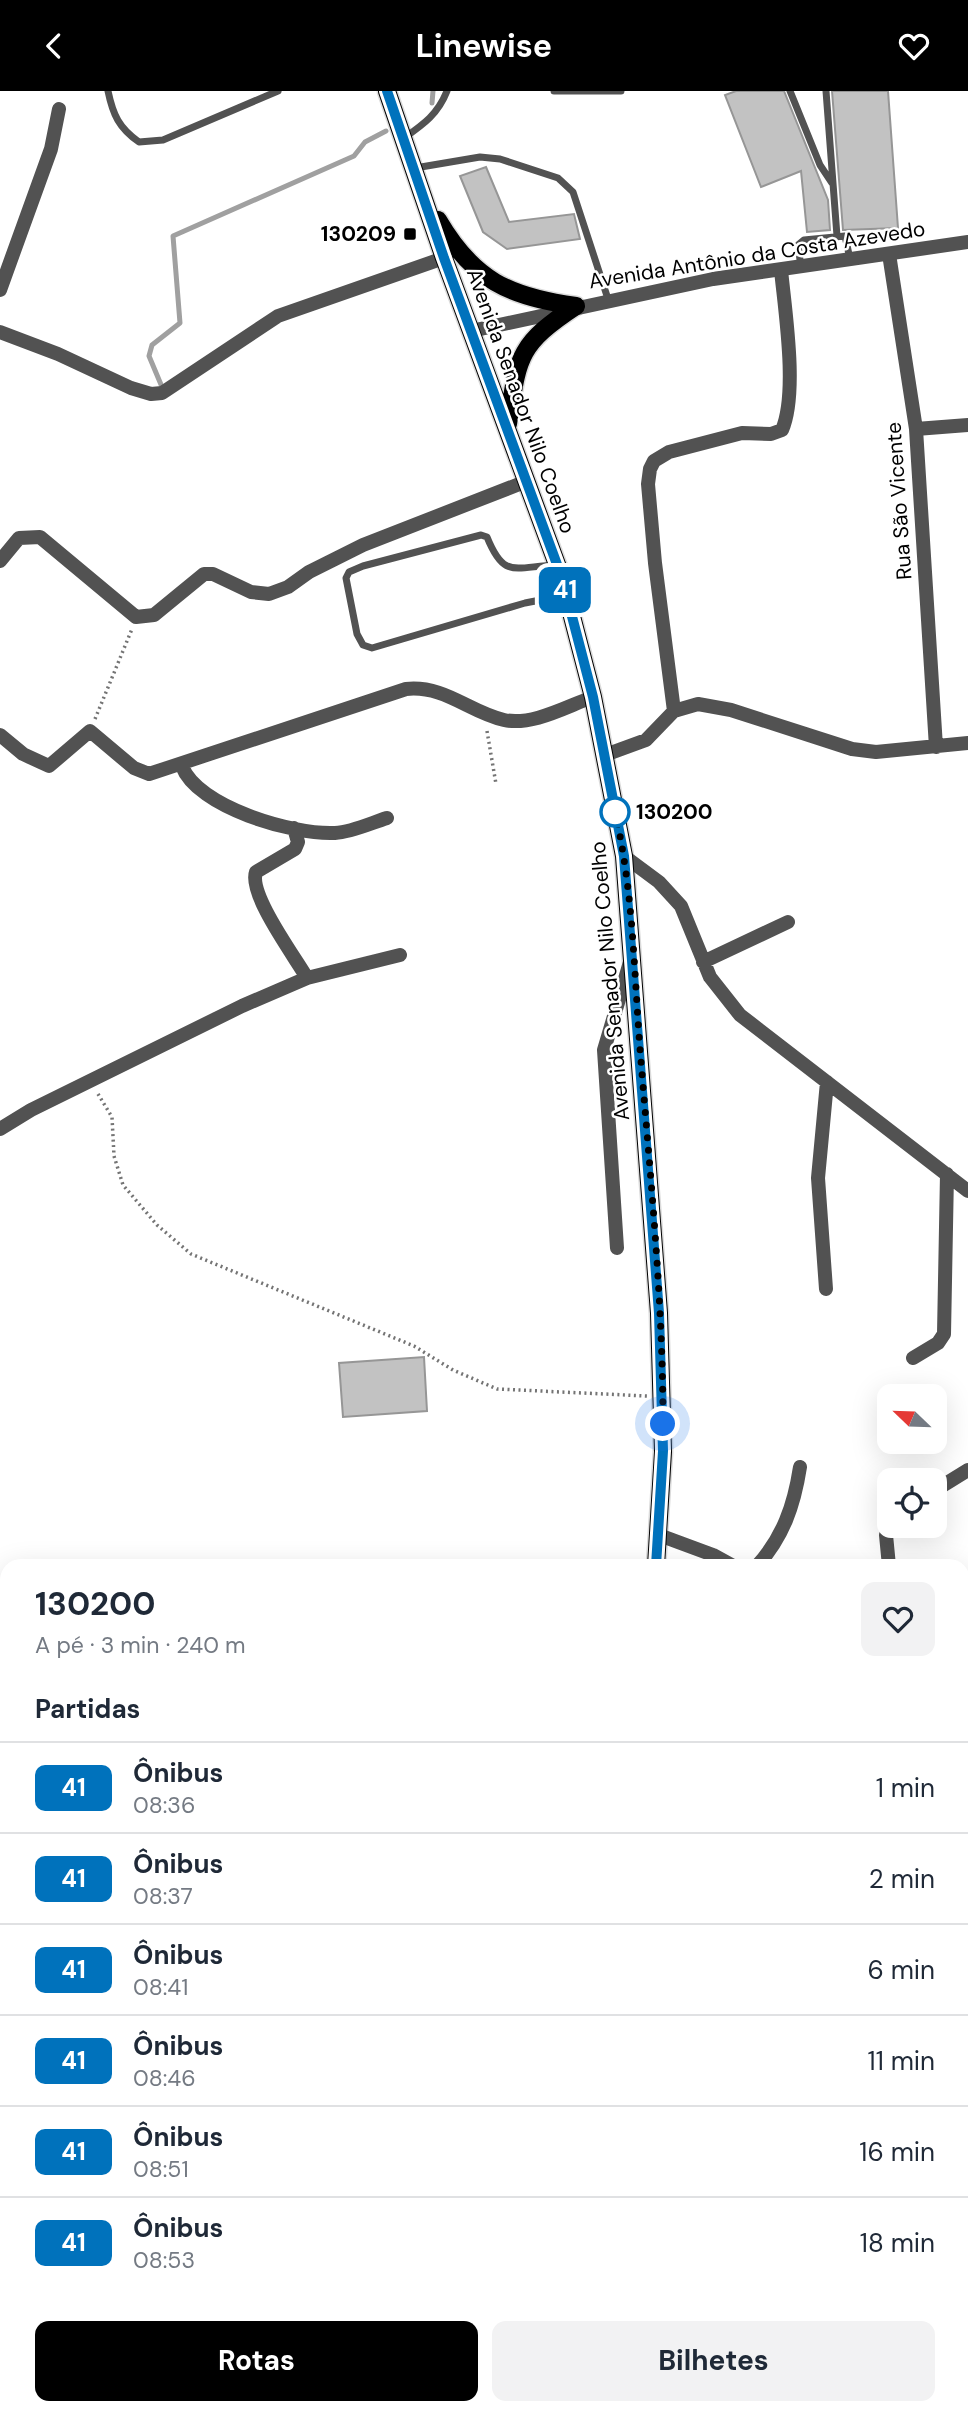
<!DOCTYPE html>
<html lang="pt">
<head>
<meta charset="utf-8">
<style>
	:root { --surface:#fff; --page:#f2f2f3; --text:#1f2937; --muted:#747a83; --line:#e0e1e3; --accent:#000 }
	body { margin:0; font-family:"DM Sans",sans-serif; background:var(--page); color:var(--text); height:100vh; display:flex; flex-direction:column; font-size:26px; white-space:nowrap }
	* { box-sizing:border-box; margin:0 }
	p { font-size:23px; color:var(--muted) }
	.icon { flex:none; width:38px; height:38px; fill:none; stroke:currentColor; stroke-width:2; stroke-linecap:round; stroke-linejoin:round }
	.map { position:relative; flex:1; overflow:hidden }
	.side { position:absolute; left:0px; top:1468px; width:970px; height:856px; display:flex; flex-direction:column; background:var(--surface); border-radius:21px 21px 0 0; box-shadow:0 7px 28px #0002 }
	.side>* { flex:none }
	.badge { padding:0 14px; border-radius:10px; font-size:24px; line-height:46px }
	.needle { width:46px; rotate:293deg }
	.controls { position:absolute; left:877px; top:1293px; display:grid; gap:14px }
	.controls a { display:grid; place-items:center; width:70px; height:70px; border-radius:14px; background:var(--surface); box-shadow:0 7px 28px #0002; font-size:35px }
	.you { position:absolute; width:35px; height:35px; margin:-18px; border:5px solid #fff; border-radius:50%; background:#1a73e8; box-shadow:0 0 0 10px #1a73e833 }
	.map>.badge { position:absolute; translate:-50% -50%; box-shadow:0 0 0 4px #fff }
	h2 { padding:0 35px; font-size:26px; line-height:63px }
	.round { display:grid; place-items:center; flex:none; width:74px; height:74px; border-radius:14px; background:var(--page) }
	.summary { display:flex; align-items:center; justify-content:space-between; height:119px; padding:0 35px }
	h1 { font-size:33px; font-weight:700; line-height:52px }
	.cta { display:flex; gap:14px; margin-top:auto; padding:14px 35px }
	.cta a { flex:1; height:80px; border-radius:14px; background:var(--accent); color:#fff; font-size:28px; font-weight:700; line-height:80px; text-align:center }
	.cta a+a { background:var(--page); color:var(--text) }
	ul { padding:0; list-style:none }
	li { display:flex; align-items:center; gap:21px; height:91px; padding:0 35px; border-top:2px solid var(--line) }
	li div { flex:1 }
	li b { display:block; font-size:26px }
	li em { font-style:normal }
	li .badge { min-width:77px; font-weight:700; text-align:center }
	header { display:flex; justify-content:space-between; align-items:center; height:91px; padding:0 35px; background:var(--accent); color:#fff; font-size:32px; font-weight:700 }
	.map>svg:first-child { display:block }
</style>
</head>
<body>
<header><svg class="icon" aria-label="back" viewBox="0 0 24 24"><path d="M15 5l-7 7 7 7"/></svg>Linewise<svg class="icon" aria-label="heart" viewBox="0 0 24 24"><path d="M12 20l-8-8c-3-5 5-10 8-4 3-6 11-1 8 4z"/></svg></header>
<div class="map">
<svg width="968" height="2323" viewBox="0 0 968 2323">
	<rect width="100%" height="100%" fill="#fff"/>
	<g fill="none" stroke-linecap="round" stroke-linejoin="round">
		<path stroke="#a0a0a0" stroke-width="5" d="M432,12L433,0
			M162,296L149,265L152,254L180,232L173,145L354,65L365,51L386,40"/>
	</g>
	<path fill="#c2c2c2" stroke="#969696" stroke-width="2" d="M736,0H784L828,109L830,139L807,141L801,80L761,96L725,4Z
		M832,0H888L898,137L843,139Z
		M486,76L509,131L574,123L580,148L507,158L483,141L460,85Z
		M424,1266L427,1320L343,1326L339,1272Z"/>
	<g fill="none" stroke-linecap="round" stroke-linejoin="round">
		<g stroke="#dbdbdb" stroke-width="21">
			<path id="primary" d="M387,0L444,167L562,487L593,606L624,765L659,1222L663,1361L656,1475
				M438,129C473,189 509,206 576,215
				M508,333C518,266 517,254 576,215
				M503,2323L504,2317"/>
		</g>
		<path stroke="#747474" stroke-width="3.5" stroke-dasharray="2 3.5" stroke-linecap="butt" d="M95,628L132,538
			M487,640L496,693
			M98,1003L112,1026L114,1065L123,1094L157,1134L191,1163L414,1255L453,1279L497,1298L647,1305"/>
		<path stroke="#525252" stroke-width="7" d="M108,0C113,24 119,37 139,51L163,49L278,0
			M554,0H621
			M790,0L820,74L832,92
			M826,0L837,145
			M404,47C424,33 438,23 447,0
			M415,77L480,66L500,68L558,87L573,101L608,208
			M801,176L798,154L804,149L845,145L850,168
			M555,474C514,476 504,488 487,446L481,444L363,475L349,481L346,487L357,543L363,554L372,557L525,512L566,504"/>
		<path stroke="#525252" stroke-width="14" d="M889,163L916,338L936,656
			M0,199L51,58L59,18
			M0,241L58,263L131,297L151,303L162,302L278,225L444,167
			M916,338L968,334
			M0,470L19,447L40,446L136,526L154,524L204,483H213L251,501L269,503L288,496L309,481L363,454L527,390
			M674,620L655,472L648,393L650,378L654,370L669,361L742,342L771,343L782,339C798,302 785,220 781,179
			M0,644L23,663L49,675L90,640L134,677L149,683L406,598C445,594 469,621 504,629C533,635 567,615 593,606
			M605,664L646,649L674,620L698,613L731,619L852,658L876,661L968,652
			M182,675C197,716 293,744 335,742C352,741 371,732 387,727
			M294,737L298,751L295,758L256,781C248,803 295,866 307,887
			M624,765L659,791L681,815L710,886L740,924L968,1100
			M703,871L788,831
			M0,1038L31,1019L242,915L307,887L400,864
			M617,1157L604,959L630,871
			M826,1198L818,1087L827,991
			M913,1267L938,1252L944,1243L947,1083
			M934,1400L968,1379
			M659,1444L713,1464L733,1475
			M757,1475C783,1446 794,1415 800,1376
			M889,1475L886,1444L891,1435
			M962,1533L968,1530
			M962,1692L968,1688
			M962,1790L968,1798
			M0,2268L7,2269
			M162,2317L179,2323
			M885,2317L889,2323
			M16,2323L18,2317
			M690,2323L692,2317"/>
		<path stroke="#525252" stroke-width="14" d="M471,240L713,188L968,151
			M962,2196L968,2191
			M813,2323L820,2317"/>
		<use href="#primary" stroke="#000" stroke-width="18"/>
	</g>
	<g fill="none" stroke-linecap="round" stroke-linejoin="round">
		<g stroke="#fff" stroke-width="16">
			<path id="line" d="M387,0L444,167L562,487L593,606L624,765L659,1222L663,1360L656,1475"/>
		</g>
		<use href="#line" stroke="#0072bc" stroke-width="10"/>
		<path stroke="#000" stroke-width="7" stroke-dasharray="0 12.6" d="M615,721C633,798 634,879 640,958C650,1082 663,1208 663,1333"/>
	</g>
	<rect fill="#000" stroke="#fff" stroke-width="2.5" x="403" y="136" width="14" height="14" rx="3.5"/>
	<circle fill="#fff" stroke="#0072bc" stroke-width="3.5" cx="615" cy="721" r="14"/>
	<g text-anchor="middle" dominant-baseline="central" stroke-width="5" stroke-linejoin="round" paint-order="stroke">
		<g font-size="21" font-weight="bold" fill="#000" stroke="#fff" text-anchor="end">
			<text x="396" y="143">130209</text>
		</g>
		<g font-size="21" fill="#000" stroke="#fff">
			<text transform="translate(757 164) rotate(-9)">Avenida Antônio da Costa Azevedo</text>
			<text transform="translate(521 310) rotate(70)">Avenida Senador Nilo Coelho</text>
			<text transform="translate(899 410) rotate(-94)">Rua São Vicente</text>
			<text transform="translate(610 890) rotate(-95)">Avenida Senador Nilo Coelho</text>
		</g>
		<g font-size="21" font-weight="bold" fill="#000" stroke="#fff" text-anchor="start">
			<text x="636" y="721">130200</text>
		</g>
	</g>
</svg>
<div class="controls">
<a><svg class="needle" viewBox="-14 -14 28 28"><path d="M0-13l5 13h-10z" fill="#e53935"/><path d="M0 13l5-13h-10z" fill="#747a83"/></svg></a>
<a><svg class="icon" aria-label="locate" viewBox="0 0 24 24"><circle cx="12" cy="12" r="6"/><path d="M12 2v4M12 18v4M2 12h4M18 12h4"/></svg></a>
</div>
<div class="you" style="left:663px;top:1333px"></div>
<b class="badge" style="left:565px;top:499px;background:#0072bc;color:#fff">41</b>
<section class="side">
<div class="summary"><div><h1>130200</h1><p>A pé · 3 min · 240 m</p></div><a class="round"><svg class="icon" aria-label="heart" viewBox="0 0 24 24"><path d="M12 20l-8-8c-3-5 5-10 8-4 3-6 11-1 8 4z"/></svg></a></div>
<h2>Partidas</h2>
<ul>
<li><span class="badge" style="background:#0072bc;color:#fff">41</span><div><b>Ônibus</b><p>08:36</p></div><em>1 min</em></li>
<li><span class="badge" style="background:#0072bc;color:#fff">41</span><div><b>Ônibus</b><p>08:37</p></div><em>2 min</em></li>
<li><span class="badge" style="background:#0072bc;color:#fff">41</span><div><b>Ônibus</b><p>08:41</p></div><em>6 min</em></li>
<li><span class="badge" style="background:#0072bc;color:#fff">41</span><div><b>Ônibus</b><p>08:46</p></div><em>11 min</em></li>
<li><span class="badge" style="background:#0072bc;color:#fff">41</span><div><b>Ônibus</b><p>08:51</p></div><em>16 min</em></li>
<li><span class="badge" style="background:#0072bc;color:#fff">41</span><div><b>Ônibus</b><p>08:53</p></div><em>18 min</em></li>
</ul>
<div class="cta"><a>Rotas</a><a>Bilhetes</a></div>
</section>
</div>
</body>
</html>
